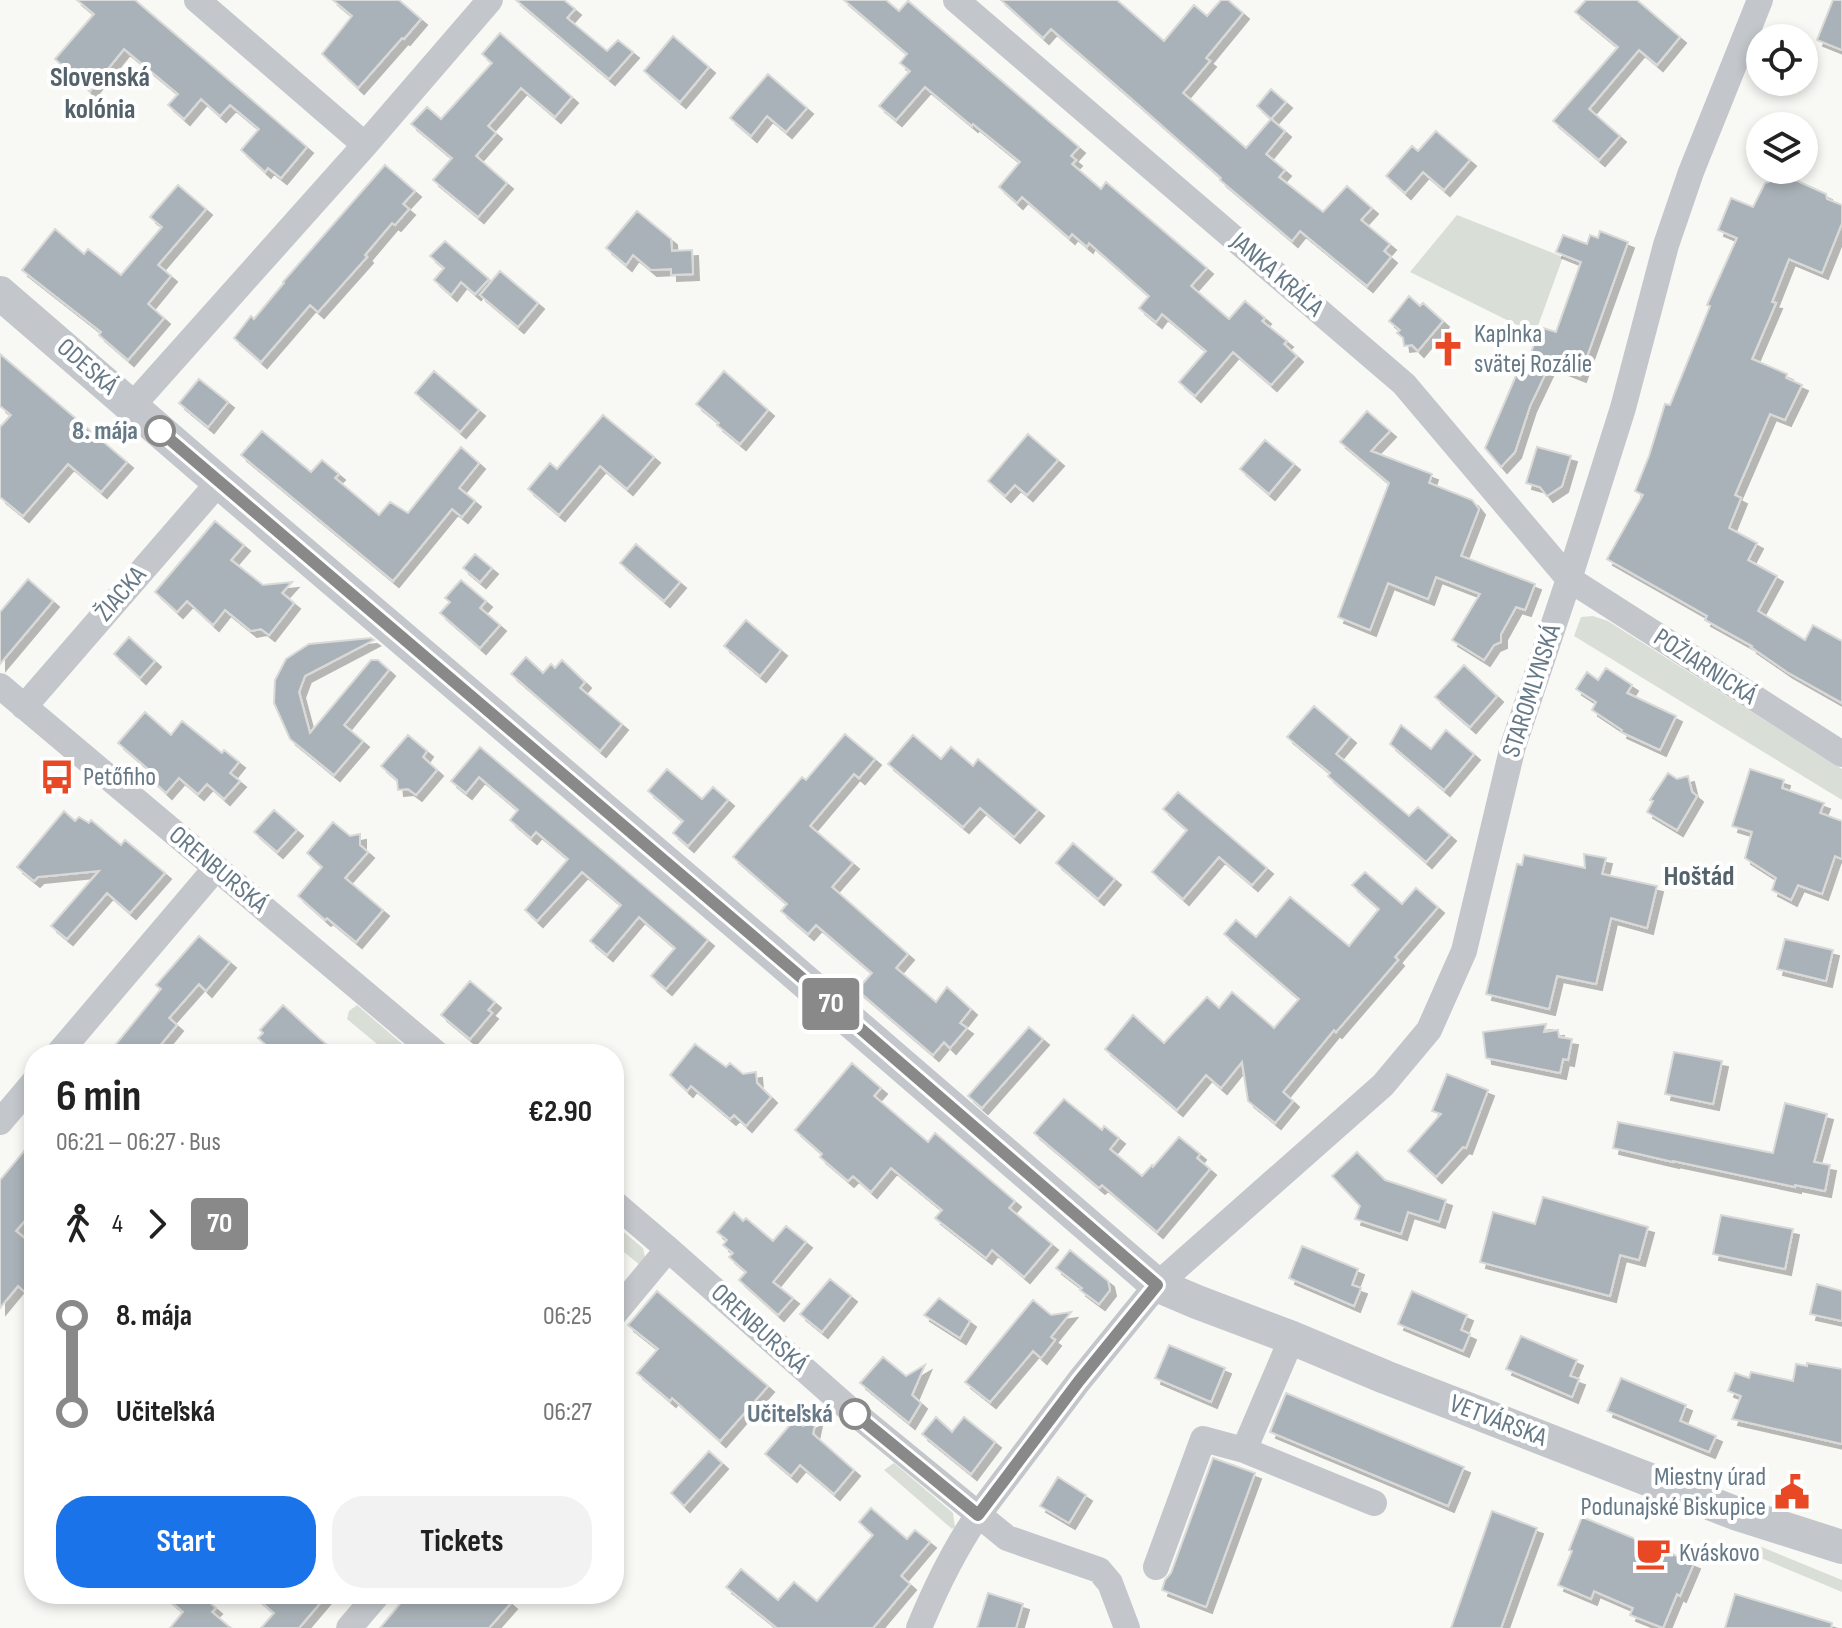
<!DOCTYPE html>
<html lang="en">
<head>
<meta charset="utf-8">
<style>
	:root { --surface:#fff; --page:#f2f2f2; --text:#222; --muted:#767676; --accent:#1a73e8 }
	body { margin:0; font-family:"Sofia Sans Condensed",sans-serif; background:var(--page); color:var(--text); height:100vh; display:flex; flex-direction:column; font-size:30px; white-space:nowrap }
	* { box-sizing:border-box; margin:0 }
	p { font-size:26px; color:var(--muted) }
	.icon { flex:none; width:44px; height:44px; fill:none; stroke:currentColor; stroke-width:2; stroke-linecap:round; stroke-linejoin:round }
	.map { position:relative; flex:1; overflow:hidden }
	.sheet { position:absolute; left:24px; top:1044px; width:600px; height:560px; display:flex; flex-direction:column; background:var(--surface); border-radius:32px; box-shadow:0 4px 12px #0003 }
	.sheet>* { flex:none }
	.badge { padding:0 16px; border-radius:6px; font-size:28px; line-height:52px }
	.tools { position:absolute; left:1746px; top:24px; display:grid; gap:16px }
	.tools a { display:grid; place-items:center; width:72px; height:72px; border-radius:50%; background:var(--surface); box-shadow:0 4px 12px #0003; font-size:40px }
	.map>.badge { position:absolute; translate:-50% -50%; box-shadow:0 0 0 4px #fff }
	.legs { display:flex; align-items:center; gap:12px; height:88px; padding:0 32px; font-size:26px }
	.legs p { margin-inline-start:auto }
	.headline { display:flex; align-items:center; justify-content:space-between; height:136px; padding:0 32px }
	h1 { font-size:44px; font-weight:700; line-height:60px }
	.primary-button { display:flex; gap:16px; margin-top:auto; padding:16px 32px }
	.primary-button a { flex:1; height:92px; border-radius:32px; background:var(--accent); color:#fff; font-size:32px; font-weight:700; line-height:92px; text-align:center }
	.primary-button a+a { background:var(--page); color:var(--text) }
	ul { padding:0 32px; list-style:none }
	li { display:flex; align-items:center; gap:28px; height:96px; font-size:30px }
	li i { display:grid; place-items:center; width:12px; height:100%; margin:0 10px; background:currentColor }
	li i::after { content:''; width:20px; height:20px; margin:-10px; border:6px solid; border-radius:50%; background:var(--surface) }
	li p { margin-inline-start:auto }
	li:first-child i { background:linear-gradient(#0000 50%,currentColor 0) }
	li:last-child i { background:linear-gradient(currentColor 50%,#0000 0) }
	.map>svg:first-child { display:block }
</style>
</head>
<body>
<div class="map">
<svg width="1842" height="1628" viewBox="0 0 1842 1628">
	<defs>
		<filter id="shadow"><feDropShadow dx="6" dy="6" stdDeviation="0" flood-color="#0004"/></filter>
	</defs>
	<rect width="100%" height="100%" fill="#f8f8f5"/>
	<path fill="#d9dfd6" d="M1457,215L1563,257L1535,334L1410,272Z
		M1593,616L1608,621L1842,769V800L1574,636L1581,617Z
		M357,1005L414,1054H389L347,1019L349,1011Z
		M614,1224L643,1248L645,1257L640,1265L614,1244Z
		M894,1463L953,1513L955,1527L952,1529L884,1470Z
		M1757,1545L1842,1580V1592L1739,1549Z"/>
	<path fill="#a9b2b8" stroke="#d9d9d7" stroke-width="2" filter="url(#shadow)" d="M77,0H135L307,147L281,178L268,168L265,172L241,150L259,129L230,105L220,116L201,99L184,119L168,105L178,94L124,49L90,91L55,59L94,14Z
		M333,0H399L421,19L404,39L402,38L358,88L322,54L352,16Z
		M516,0H564L575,9L567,18L607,51L618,40L633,52L609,79Z
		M844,0H886L899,11L908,1L1079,147L1071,156L1076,160L1072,164L1101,189L1106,182L1207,268L1191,286L1229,319L1245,301L1265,318L1262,321L1287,341L1284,344L1297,356L1271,385L1233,352L1195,396L1179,382L1206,351L1162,314L1156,322L1139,308L1149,296L1089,243L1087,247L1072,234L1069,238L1022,197L1017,203L999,187L1020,162L973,124L972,126L925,87L896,120L879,106L910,71L900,63L907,54Z
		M1001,0H1117L1164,41L1194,5L1207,16L1221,0H1228L1243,13L1206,58L1210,61L1183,93L1246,148L1271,119L1285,131L1266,154L1285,170L1279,177L1323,212L1347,186L1372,208L1361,220L1390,244L1384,251L1391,257L1367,286L1300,231L1292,241L1220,180L1221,178L1133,100L1051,29L1043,38Z
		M1586,0H1637L1680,37L1657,65L1639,50L1589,109L1620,136L1599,160L1553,121L1618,47L1575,12Z
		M1833,0H1842V50L1817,40Z
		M500,33L572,97L555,117L521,88L488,126L496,133L476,156L507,183L478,217L433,180L452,158L411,124L427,107L441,119L492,63L482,54Z
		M673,36L709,67L680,102L644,71Z
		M768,74L807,108L786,132L767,116L751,136L730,118Z
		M1271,89L1286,102L1271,119L1257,106Z
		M1436,131L1470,160L1444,190L1423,172L1405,193L1386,176L1412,146L1418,151Z
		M385,165L415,191L403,204L409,209L395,225L392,223L365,255L367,257L318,312L310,305L261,362L234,338L251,316L254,319L284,283L283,282Z
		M1772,176L1786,182L1791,178L1826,194L1827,199L1842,205V223L1822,273L1789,259L1772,302L1776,303L1752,359L1787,374L1786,378L1802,385L1785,420L1770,414L1735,495L1741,498L1729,528L1757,543L1748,560L1777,576L1758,611L1805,640L1813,625L1842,641V703L1787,672L1751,647L1752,646L1705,620L1707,616L1607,559L1643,495L1635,491L1649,456L1665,404L1670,405L1710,306L1707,305L1737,238L1718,230L1731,198L1753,207L1765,183L1769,182Z
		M178,185L206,209L158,265L171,276L148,304L164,318L128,360L99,335L101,332L22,270L55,229L84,254L88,249L121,275L162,227L150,217Z
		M637,211L671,239L672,251L692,250L693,274L671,275V269L651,270L633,255L626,265L606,248Z
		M1600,231L1628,242L1580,376L1550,364L1530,406L1515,452L1501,467L1485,448L1518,371L1524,373L1540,327L1556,332L1581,262L1556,252L1563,235L1587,244L1590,235L1598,238Z
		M445,241L489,279L475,294L461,282L451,295L434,280L444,268L430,256Z
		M500,271L538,303L518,327L480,295Z
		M1409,296L1420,306L1423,303L1443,321L1418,351L1412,345L1404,346L1403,338L1397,333L1400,330L1389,321Z
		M0,354L127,462L101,492L68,464L23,516L0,497V427L11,415L0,406Z
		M434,371L479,410L460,432L415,393Z
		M724,371L768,410L740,444L717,425L719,423L696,404Z
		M199,379L228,402L208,427L179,403Z
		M1367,411L1390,431L1371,451L1432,474L1429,483L1472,500L1479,509L1461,556L1535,584L1525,610L1516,607L1501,634V642L1494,645L1484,660L1452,640L1480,594L1436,577L1428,599L1388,583L1370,630L1338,617L1389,483L1340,442Z
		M603,415L654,457L627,489L600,466L559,515L528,489L550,463L557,469Z
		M262,431L311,472L322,460L339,474L335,478L379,515L390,502L408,513L461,447L479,463L459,488L475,501L462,517L452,509L393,581L241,455Z
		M1028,434L1058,460L1027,495L1015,485L1005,496L988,481Z
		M1265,440L1294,464L1269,494L1240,469Z
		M1537,447L1571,456L1562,486L1547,496L1540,487L1526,483Z
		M215,521L244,545L231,560L263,585L292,582L282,593L294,603L269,635L261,629L251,631L225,610L213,625L187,601L177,612L155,592Z
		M636,544L680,582L664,601L620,563Z
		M475,554L492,568L480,582L463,568Z
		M28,579L53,601L0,664V612Z
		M461,580L486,601L480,608L500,625L480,648L440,613L450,602L445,598Z
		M746,620L781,650L760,676L724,646Z
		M129,637L155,661L140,678L114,654Z
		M371,638L374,640L305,676L299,692L310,733L371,660H378L389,670L344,725L363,741L334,775L290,739L274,703L275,680L286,659L309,644Z
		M526,657L543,673L551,664L555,668L562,660L585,682L580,688L622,724L600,751L511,674Z
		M1464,665L1497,696L1470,727L1435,697Z
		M1606,668L1632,685L1627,693L1676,716L1660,750L1621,732L1622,730L1592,710L1596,702L1576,689L1587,672L1598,680Z
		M1314,706L1350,737L1336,754L1409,816L1418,807L1450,835L1426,862L1328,776L1330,773L1287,737Z
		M145,712L171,735L182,721L222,753L224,750L239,762L230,773L240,781L224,799L207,784L198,794L179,778L166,793L151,779L155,775L118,743Z
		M1401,725L1431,749L1446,730L1474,754L1444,790L1390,744Z
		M845,734L875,759L859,778L854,774L810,826L853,863L832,887L908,954L896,968L936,1002L947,987L971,1009L960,1023L967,1028L950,1048L944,1042L933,1055L857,990L872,973L816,925L808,934L781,911L787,904L733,857L802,777L806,780Z
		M408,735L427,751L423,757L437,770L416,795L408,789L398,790L397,780L381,766Z
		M913,735L941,759L951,747L973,766L978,759L1038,810L1014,837L980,808L963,827L888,764Z
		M480,747L708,940L666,989L651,976L675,948L639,917L607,955L590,941L621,905L582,872L537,921L525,910L568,859L536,832L531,838L510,820L518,810L479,777L466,793L451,781Z
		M667,769L702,799L713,787L728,800L688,846L673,833L683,821L648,791Z
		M1750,769L1784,780L1782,788L1824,803L1820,813L1842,821V859L1835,856L1822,894L1798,885L1791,900L1772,890L1776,878L1745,858L1752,832L1732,826Z
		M1668,773L1677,779L1688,776L1692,792L1697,796L1677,830L1647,812L1653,801L1650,800Z
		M1178,792L1267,868L1252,885L1219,857L1183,899L1152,872L1187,830L1163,809Z
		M274,810L297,830L277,852L254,832Z
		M64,811L75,821L79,817L89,823L91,820L121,845L125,840L165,873L130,913L107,893L67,939L51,926L99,871L38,877L34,881L17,867Z
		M333,822L350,836L360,834V845L368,852L345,878L383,910L356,942L327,918L325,920L298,896L322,867L307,853Z
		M1073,843L1115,879L1098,899L1056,863Z
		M1584,854L1606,858L1602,874L1657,886L1647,928L1611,918L1596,984L1557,976L1549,1009L1486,994L1517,864L1522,865L1524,855L1585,868Z
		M1365,872L1402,904L1416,888L1438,907L1395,957L1398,960L1336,1032L1334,1030L1283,1092L1293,1101L1275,1123L1248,1101L1242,1062L1221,1088L1206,1075L1177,1110L1105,1049L1133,1015L1164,1043L1207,997L1219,1008L1232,992L1274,1028L1299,999L1224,934L1236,920L1256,937L1290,897L1349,946L1379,909L1352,885Z
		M199,936L230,962L206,991L199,984L169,1018L177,1025L153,1054H108L161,989L156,985Z
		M1785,939L1833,950L1826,981L1777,969Z
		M470,981L495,1002L488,1010L492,1013L470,1039L441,1015Z
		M283,1005L319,1038L338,1054H276L258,1038L263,1033L260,1030Z
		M1546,1024L1544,1032L1558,1030L1559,1037L1572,1039L1568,1060L1563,1059L1560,1073L1486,1058L1483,1032Z
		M1029,1027L1043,1039L982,1108L968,1096Z
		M695,1044L726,1067L730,1063L743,1074L756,1072L757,1083L771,1097L746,1126L734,1115L730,1119L691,1086L687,1091L670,1075Z
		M1674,1052L1722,1061L1713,1104L1665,1094Z
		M852,1063L881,1088L874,1096L928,1142L935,1133L1015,1201L1009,1208L1052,1244L1024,1277L992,1250L986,1258L935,1218L942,1210L891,1168L871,1192L853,1176L848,1181L820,1157L822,1154L795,1130Z
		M1447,1074L1488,1090L1466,1148L1463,1147L1436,1177L1408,1151L1441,1114L1432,1111Z
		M1064,1099L1102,1130L1104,1126L1119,1138L1110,1149L1142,1176L1152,1165L1153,1167L1179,1137L1200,1154L1197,1158L1210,1169L1157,1232L1102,1185L1099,1188L1034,1133Z
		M1785,1103L1827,1114L1814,1162L1830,1165L1825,1191L1795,1185V1187L1673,1161V1162L1613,1148L1618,1122L1773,1153Z
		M34,1139V1210L16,1231L34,1246V1300L18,1286L0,1308V1180Z
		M1357,1152L1385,1180L1446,1200L1439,1222L1408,1212L1401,1234L1355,1219L1360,1206L1332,1176Z
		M1543,1197L1648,1227L1639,1260L1620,1255L1610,1296L1480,1262L1493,1212L1535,1224Z
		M734,1212L743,1221L746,1218L773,1241L786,1226L806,1242L773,1282L793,1298L778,1315L739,1280L746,1272L729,1257L733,1253L723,1245L727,1240L717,1232Z
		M1721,1215L1793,1229L1785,1269L1713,1254Z
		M1302,1246L1358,1269L1352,1285L1361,1288L1354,1306L1289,1278Z
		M1070,1250L1108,1281L1110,1290L1099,1304L1080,1290L1082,1288L1056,1268Z
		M830,1279L851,1296L822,1332L800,1314Z
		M1817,1284L1842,1291V1321L1810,1314Z
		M657,1291L768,1386L720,1441L672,1398L670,1401L637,1373L658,1349L628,1325Z
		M1412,1291L1467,1315L1461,1330L1470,1334L1463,1351L1398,1324Z
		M939,1298L970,1321L960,1338L924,1315Z
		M1033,1300L1051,1315L1071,1312L1051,1337L1055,1340L1041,1358L1033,1351L990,1402L965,1382Z
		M1521,1336L1577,1360L1570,1376L1579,1379L1572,1397L1506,1369Z
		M1169,1345L1225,1368L1211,1402L1155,1378Z
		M883,1357L906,1376L925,1365L912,1395L921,1403L909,1423L860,1383Z
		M1807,1363L1842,1369V1444L1732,1419L1741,1396L1728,1391L1735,1373L1749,1378L1751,1372L1793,1381L1796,1364L1807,1366Z
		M1621,1378L1686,1405L1680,1421L1716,1436L1709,1452L1607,1411Z
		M1286,1393L1464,1467L1448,1506L1270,1432Z
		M936,1417L952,1432L964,1417L995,1442L971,1474L922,1434Z
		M795,1419L803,1426L816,1420L813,1434L854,1470L834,1494L800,1465L791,1476L765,1454Z
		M709,1451L722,1463L684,1506L671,1493Z
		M1213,1458L1255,1473L1206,1607L1162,1590L1165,1580L1171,1573Z
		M1058,1477L1086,1495L1069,1523L1040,1506Z
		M871,1508L907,1539L915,1530L930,1542L901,1576L910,1584L873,1628H777L726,1587L741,1569L778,1600L794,1582L817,1601L873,1535L859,1522Z
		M1492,1511L1537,1528L1521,1572L1501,1628H1451Z
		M1582,1517L1694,1563L1680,1596L1677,1594L1663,1628L1630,1615L1633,1608L1594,1591L1591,1599L1558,1585L1572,1551L1569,1550Z
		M988,1593L1023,1604L1016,1628H977Z
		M162,1594H200L216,1608L212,1612L231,1628H170L183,1612Z
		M252,1594H328L299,1628H261L274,1613Z
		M408,1594H500L511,1603L489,1628H380Z
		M1735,1594L1832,1623L1831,1628H1725Z"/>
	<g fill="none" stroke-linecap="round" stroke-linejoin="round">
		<path stroke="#c3c7cb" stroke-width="26" d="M197,0L365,145
			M956,0L1404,384L1569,579L1842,754
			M132,406L365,145L490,0
			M0,686L437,1054
			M24,707L219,482
			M58,1054L216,868
			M0,1122L34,1082
			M614,1203L668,1249L847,1407L1007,1538L1099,1570L1110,1583L1127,1628
			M614,1314L668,1249
			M1292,1338L1244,1450L1374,1503
			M1156,1567L1203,1439L1244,1450
			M349,1628L378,1594
			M919,1628C935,1589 954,1550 978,1515L1079,1381L1157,1285L1383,1085L1429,1030L1464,951L1513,746L1569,579L1623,408L1666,245L1691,172L1760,0"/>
		<path stroke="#c3c7cb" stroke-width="34" d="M0,293L219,482L773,954L1157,1285L1197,1302L1292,1338L1385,1377L1735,1513L1842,1547"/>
	</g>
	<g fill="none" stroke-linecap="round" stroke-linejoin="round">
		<g stroke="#fff" stroke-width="18">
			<path id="line-1" d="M160,431L796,973L1157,1285L1079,1381L978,1515L855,1414"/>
		</g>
		<use href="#line-1" stroke="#898989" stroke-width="12"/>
	</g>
	<defs>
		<g id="church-bare" transform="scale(2.76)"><path d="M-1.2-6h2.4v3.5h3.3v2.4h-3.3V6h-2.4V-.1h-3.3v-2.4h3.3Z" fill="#e84924" stroke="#fff" stroke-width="2.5" paint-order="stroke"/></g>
		<g id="bus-bare" transform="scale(2.76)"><path d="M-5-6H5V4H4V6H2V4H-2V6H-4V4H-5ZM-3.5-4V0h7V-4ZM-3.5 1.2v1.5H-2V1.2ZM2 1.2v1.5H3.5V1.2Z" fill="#e84924" stroke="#fff" stroke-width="2.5" paint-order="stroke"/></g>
		<g id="civic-bare" transform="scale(2.76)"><path d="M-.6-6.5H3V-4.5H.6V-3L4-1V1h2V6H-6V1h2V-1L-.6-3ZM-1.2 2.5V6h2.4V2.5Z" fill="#e84924" stroke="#fff" stroke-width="2.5" paint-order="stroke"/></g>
		<g id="cafe-bare" transform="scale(2.76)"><path d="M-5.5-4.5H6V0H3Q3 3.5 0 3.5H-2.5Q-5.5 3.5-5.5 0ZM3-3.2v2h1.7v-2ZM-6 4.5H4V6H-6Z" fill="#e84924" stroke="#fff" stroke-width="2.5" paint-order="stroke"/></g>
	</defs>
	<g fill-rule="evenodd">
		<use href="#church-bare" x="1448" y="349"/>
		<use href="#bus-bare" x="57" y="777"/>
		<use href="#civic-bare" x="1792" y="1492"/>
		<use href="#cafe-bare" x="1653" y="1553"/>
	</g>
	<g fill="#fff" stroke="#898989" stroke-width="4">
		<circle cx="160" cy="431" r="14"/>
		<circle cx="855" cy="1414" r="14"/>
	</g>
	<g text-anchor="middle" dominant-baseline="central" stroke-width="8" stroke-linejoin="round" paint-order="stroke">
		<g font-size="26" fill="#667987" stroke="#fff">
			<text transform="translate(1277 275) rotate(41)">JANKA KRÁĽA</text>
			<text transform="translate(87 367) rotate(41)">ODESKÁ</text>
			<text transform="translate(121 594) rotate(-49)">ŽIACKA</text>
			<text transform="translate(1705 667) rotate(33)">POŽIARNICKÁ</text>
			<text transform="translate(1532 691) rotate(-72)">STAROMLYNSKÁ</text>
			<text transform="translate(218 870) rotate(40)">ORENBURSKÁ</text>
			<text transform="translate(759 1329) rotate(42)">ORENBURSKÁ</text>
			<text transform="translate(1498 1421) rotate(21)">VETVÁRSKA</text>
		</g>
		<g font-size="26" fill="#667987" stroke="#fff" text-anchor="start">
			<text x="1474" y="334">Kaplnka<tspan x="1474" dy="30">svätej Rozálie</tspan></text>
			<text x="83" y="777">Petőfiho</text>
			<text x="1766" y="1477" text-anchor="end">Miestny úrad<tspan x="1766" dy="30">Podunajské Biskupice</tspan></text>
			<text x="1679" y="1553">Kváskovo</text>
		</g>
		<g font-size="26" font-weight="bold" fill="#667987" stroke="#fff" text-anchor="end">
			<text x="138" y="431">8. mája</text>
			<text x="833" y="1414">Učiteľská</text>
		</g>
		<g font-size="28" font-weight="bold" fill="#54626b" stroke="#fff">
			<text x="100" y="77">Slovenská<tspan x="100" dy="32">kolónia</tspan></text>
			<text x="1699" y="876">Hoštád</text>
		</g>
	</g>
</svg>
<div class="tools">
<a><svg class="icon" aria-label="locate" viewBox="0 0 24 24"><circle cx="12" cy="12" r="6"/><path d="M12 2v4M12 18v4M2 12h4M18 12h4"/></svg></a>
<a><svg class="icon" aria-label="layers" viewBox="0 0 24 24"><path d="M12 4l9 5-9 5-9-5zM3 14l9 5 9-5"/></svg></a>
</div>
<b class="badge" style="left:831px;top:1004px;background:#898989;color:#fff">70</b>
<section class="sheet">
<div class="headline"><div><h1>6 min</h1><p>06:21 – 06:27 · Bus</p></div><b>€2.90</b></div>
<div class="legs"><svg class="icon" aria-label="walk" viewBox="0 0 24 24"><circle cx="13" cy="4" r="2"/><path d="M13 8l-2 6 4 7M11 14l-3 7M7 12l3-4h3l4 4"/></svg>4<svg class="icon" aria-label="forward" viewBox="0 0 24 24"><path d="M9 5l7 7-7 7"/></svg><b class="badge" style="background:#898989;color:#fff">70</b></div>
<ul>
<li><i style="color:#898989"></i><b>8. mája</b><p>06:25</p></li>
<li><i style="color:#898989"></i><b>Učiteľská</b><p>06:27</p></li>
</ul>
<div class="primary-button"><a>Start</a><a>Tickets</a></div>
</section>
</div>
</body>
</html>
